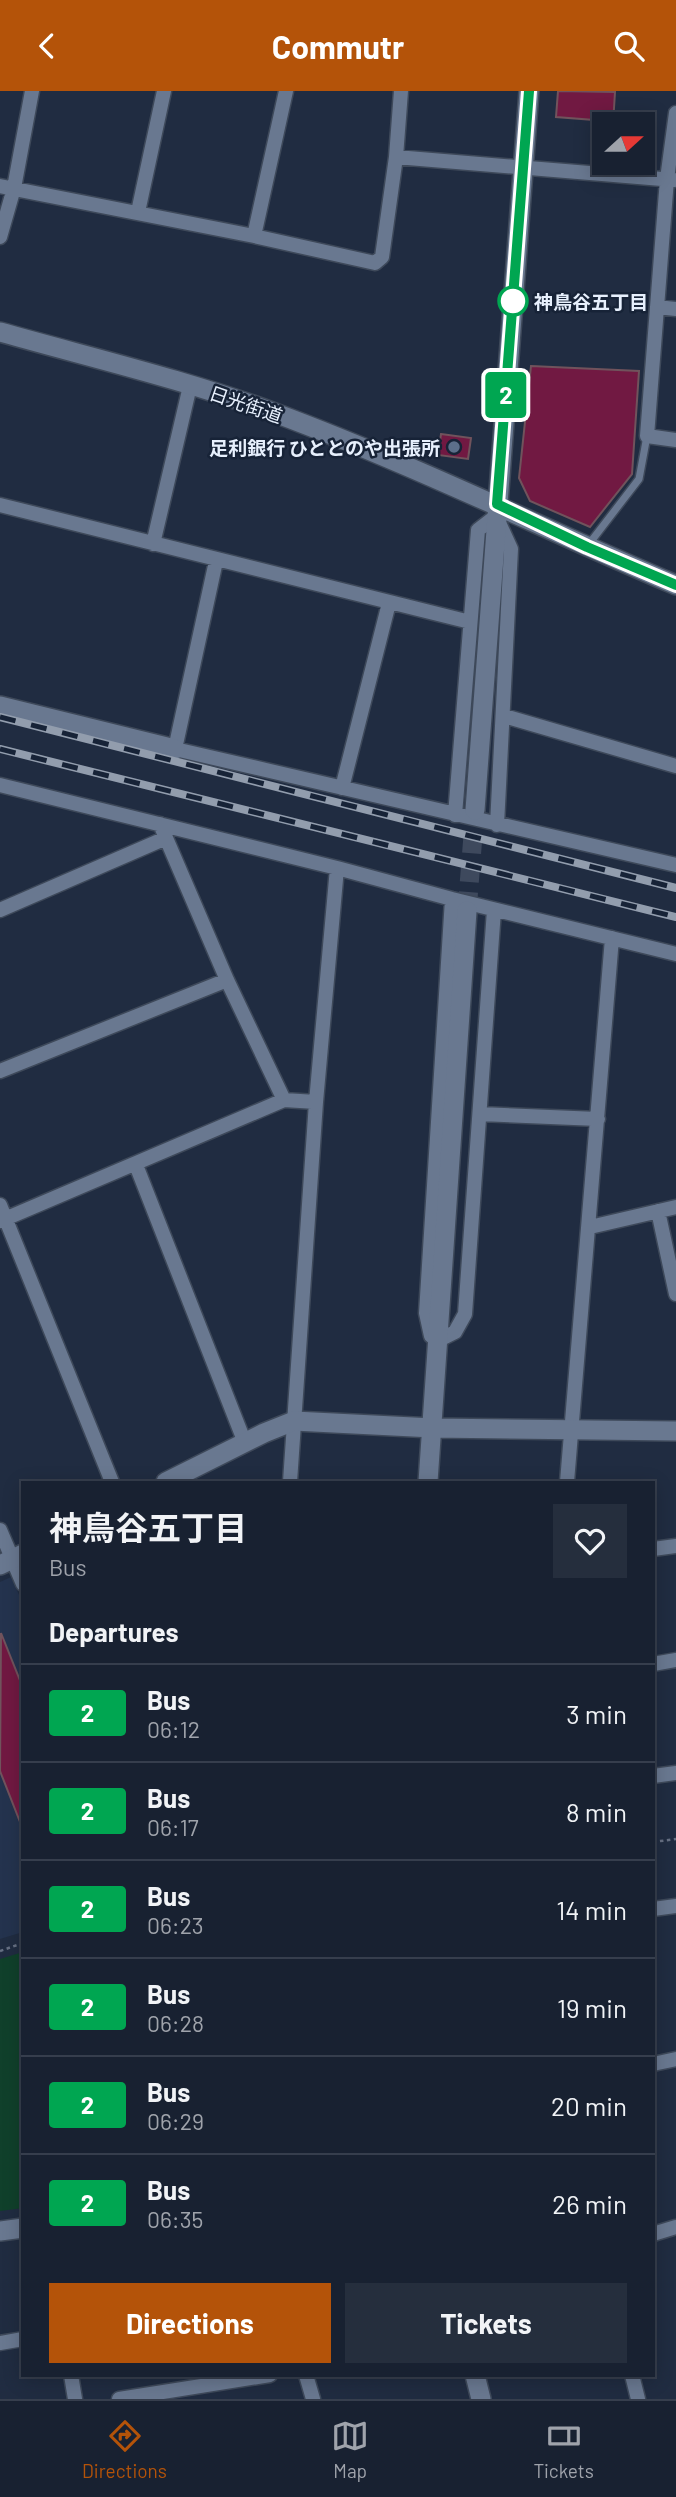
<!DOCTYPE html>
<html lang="en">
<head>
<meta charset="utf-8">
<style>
	:root { --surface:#182131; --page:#252e3d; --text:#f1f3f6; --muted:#9fa3ab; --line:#363e4d; --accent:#b45309 }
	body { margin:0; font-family:Barlow,"Noto Sans JP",sans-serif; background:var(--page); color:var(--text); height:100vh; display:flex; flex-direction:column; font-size:26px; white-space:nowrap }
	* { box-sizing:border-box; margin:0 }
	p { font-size:23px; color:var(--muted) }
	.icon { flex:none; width:38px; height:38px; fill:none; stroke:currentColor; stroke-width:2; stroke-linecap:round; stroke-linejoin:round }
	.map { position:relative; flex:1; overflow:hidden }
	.side { position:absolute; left:21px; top:1390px; width:634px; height:896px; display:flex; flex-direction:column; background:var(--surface); border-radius:0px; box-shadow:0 4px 18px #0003,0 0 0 2px var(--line) }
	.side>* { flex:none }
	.badge { padding:0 14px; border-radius:5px; font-size:24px; line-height:46px }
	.needle { width:46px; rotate:69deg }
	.fabs { position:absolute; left:592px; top:21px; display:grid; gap:14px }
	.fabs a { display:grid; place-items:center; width:63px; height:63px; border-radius:0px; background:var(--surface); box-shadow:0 4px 18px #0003,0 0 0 2px var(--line); font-size:35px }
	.map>.badge { position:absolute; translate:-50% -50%; box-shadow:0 0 0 4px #fff }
	h2 { padding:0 28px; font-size:26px; line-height:63px }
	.round { display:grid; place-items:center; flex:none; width:74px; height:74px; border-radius:0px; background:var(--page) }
	.overview { display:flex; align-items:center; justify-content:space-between; height:119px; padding:0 28px }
	h1 { font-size:33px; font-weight:700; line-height:52px }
	.primary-button { display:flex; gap:14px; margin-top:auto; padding:14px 28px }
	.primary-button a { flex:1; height:80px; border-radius:0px; background:var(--accent); color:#fff; font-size:28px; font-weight:700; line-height:80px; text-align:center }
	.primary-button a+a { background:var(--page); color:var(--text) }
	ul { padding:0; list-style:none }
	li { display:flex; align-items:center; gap:21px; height:98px; padding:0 28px; border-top:2px solid var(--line) }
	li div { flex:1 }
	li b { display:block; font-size:26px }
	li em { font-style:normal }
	li .badge { min-width:77px; font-weight:700; text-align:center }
	header { display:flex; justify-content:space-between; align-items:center; height:91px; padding:0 28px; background:var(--accent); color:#fff; font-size:32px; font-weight:700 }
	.dock { display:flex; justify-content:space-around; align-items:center; height:98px; border-top:2px solid var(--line); background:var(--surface); font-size:19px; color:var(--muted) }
	.dock a { display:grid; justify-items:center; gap:4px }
	.dock .on { color:var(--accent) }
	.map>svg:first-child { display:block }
</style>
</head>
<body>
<header><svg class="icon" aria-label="back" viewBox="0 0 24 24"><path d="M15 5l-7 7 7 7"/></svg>Commutr<svg class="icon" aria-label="search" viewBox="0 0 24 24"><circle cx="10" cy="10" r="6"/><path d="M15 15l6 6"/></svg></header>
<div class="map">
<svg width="676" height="2308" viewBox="0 0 676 2308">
	<rect width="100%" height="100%" fill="#202c41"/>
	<path fill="#24334e" d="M11,1486L23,1513V1841L0,1848V1491Z"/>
	<path fill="#10402b" d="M23,1861V2117L0,2120V1868Z"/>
	<path fill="#711942" stroke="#70535c" stroke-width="2" d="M558,0L615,1L613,33H594V29L556,26Z
		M531,275L639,280L632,383L590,436L530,410L519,387Z
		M441,343L471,347L468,368L438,364Z
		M1,1542L23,1597L22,1736L0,1680Z"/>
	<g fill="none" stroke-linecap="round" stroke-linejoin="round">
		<path stroke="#3e495d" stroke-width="19" stroke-dasharray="19 10" stroke-linecap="butt" d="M467,820L475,719"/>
		<g stroke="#3e495a" stroke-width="10">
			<path id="lane" d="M589,453L639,388L647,345"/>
		</g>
		<g stroke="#3e495a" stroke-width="17">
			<path id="street" d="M676,22L667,88L647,345L676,349
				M396,66L674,89
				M0,95L254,145L375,172L382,166L396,66L401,0
				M138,121L164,0
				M254,145L286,0
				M0,146L14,97L32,0
				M657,216L676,218
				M0,414L470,531
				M153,453L190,295
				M216,470L175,658L676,774
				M504,625L676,675
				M0,694L337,777
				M342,697L389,512
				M455,724L478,439L496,425L511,458L497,734
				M160,733L227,889L284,1009
				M452,808L426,1222L431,1245L439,1249L455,1241L465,1223L494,819
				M0,819L166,747
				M0,980L227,889
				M480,1023L598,1028
				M136,1074L245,1352
				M0,1114L112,1391
				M658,1120L676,1203
				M0,1130L284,1009L316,1011
				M590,1136L676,1116
				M290,1391L316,1011L337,777L452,808L676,863
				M567,1391L612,847
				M0,1439L23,1493
				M653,1458L676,1455
				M653,1573L676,1569
				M653,1685L676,1682
				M653,1818L676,1815
				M653,1973L676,1968
				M653,2143L676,2136
				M0,2252L23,2248
				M71,2284L75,2308
				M306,2284L313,2308
				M632,2284L638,2308
				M119,2308L270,2284"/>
		</g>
		<g stroke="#3e495a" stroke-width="22">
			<path id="secondary" d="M0,241C92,267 186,289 275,322C412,373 542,437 676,494
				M0,615L175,658
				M475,719L529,0
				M166,1391L264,1342L294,1330L433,1337L676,1340
				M428,1391L467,820
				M0,1474L23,1463
				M0,2140L23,2137
				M475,2284L481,2308"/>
		</g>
		<path stroke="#667083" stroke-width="2.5" stroke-dasharray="3.5 3.5" stroke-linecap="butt" d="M653,1751L676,1748
			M0,1860L23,1852"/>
		<use href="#lane" stroke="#697890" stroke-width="7"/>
		<use href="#street" stroke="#697890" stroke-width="14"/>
		<use href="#secondary" stroke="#697890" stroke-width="19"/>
		<g stroke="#929dad" stroke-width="8">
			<path id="rail" d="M0,626L676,797
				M0,658L676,826"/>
		</g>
		<use href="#rail" stroke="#172337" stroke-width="5" stroke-dasharray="16" stroke-linecap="butt"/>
	</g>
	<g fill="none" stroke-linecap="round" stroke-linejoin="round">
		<g stroke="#fff" stroke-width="16">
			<path id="line" d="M529,0L497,413L587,456L676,494"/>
		</g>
		<use href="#line" stroke="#00a651" stroke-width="10"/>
	</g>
	<circle fill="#fff" stroke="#00a651" stroke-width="3.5" cx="513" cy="210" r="14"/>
	<circle fill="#5c6f8a" stroke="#172337" stroke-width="2.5" cx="454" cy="356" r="7"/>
	<g text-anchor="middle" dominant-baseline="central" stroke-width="5" stroke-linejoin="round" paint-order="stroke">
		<g font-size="19" font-weight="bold" fill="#e7f0fd" stroke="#172337" text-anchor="start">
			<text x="534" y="210">神鳥谷五丁目</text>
		</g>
		<g font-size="19" fill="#e7f0fd" stroke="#172337">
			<text transform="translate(246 313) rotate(19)">日光街道</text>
		</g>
		<g font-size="19" font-weight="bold" fill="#e7f0fd" stroke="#172337" text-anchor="end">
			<text x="440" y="356">足利銀行 ひととのや出張所</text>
		</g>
	</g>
</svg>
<div class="fabs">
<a><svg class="needle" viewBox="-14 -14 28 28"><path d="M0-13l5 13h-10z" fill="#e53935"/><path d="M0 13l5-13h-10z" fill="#9fa3ab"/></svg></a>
</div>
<b class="badge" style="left:506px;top:304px;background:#00a651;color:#fff">2</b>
<section class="side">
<div class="overview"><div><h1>神鳥谷五丁目</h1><p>Bus</p></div><a class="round"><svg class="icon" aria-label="heart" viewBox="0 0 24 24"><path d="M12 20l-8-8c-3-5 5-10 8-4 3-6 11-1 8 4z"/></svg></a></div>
<h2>Departures</h2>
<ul>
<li><span class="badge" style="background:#00a651;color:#fff">2</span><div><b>Bus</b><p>06:12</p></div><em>3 min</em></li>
<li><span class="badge" style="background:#00a651;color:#fff">2</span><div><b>Bus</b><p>06:17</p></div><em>8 min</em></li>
<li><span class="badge" style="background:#00a651;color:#fff">2</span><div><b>Bus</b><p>06:23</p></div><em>14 min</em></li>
<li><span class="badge" style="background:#00a651;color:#fff">2</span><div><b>Bus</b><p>06:28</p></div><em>19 min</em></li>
<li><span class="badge" style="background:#00a651;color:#fff">2</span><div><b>Bus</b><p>06:29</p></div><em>20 min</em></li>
<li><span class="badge" style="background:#00a651;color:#fff">2</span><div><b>Bus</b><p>06:35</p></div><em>26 min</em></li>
</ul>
<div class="primary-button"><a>Directions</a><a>Tickets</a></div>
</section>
</div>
<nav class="dock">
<a class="on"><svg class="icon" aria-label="directions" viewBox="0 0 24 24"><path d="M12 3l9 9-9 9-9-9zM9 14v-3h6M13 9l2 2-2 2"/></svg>Directions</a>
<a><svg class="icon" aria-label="map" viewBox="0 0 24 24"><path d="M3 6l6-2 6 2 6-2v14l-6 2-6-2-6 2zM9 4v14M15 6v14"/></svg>Map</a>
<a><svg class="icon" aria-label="tickets" viewBox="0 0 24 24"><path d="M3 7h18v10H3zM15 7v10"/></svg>Tickets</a>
</nav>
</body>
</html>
